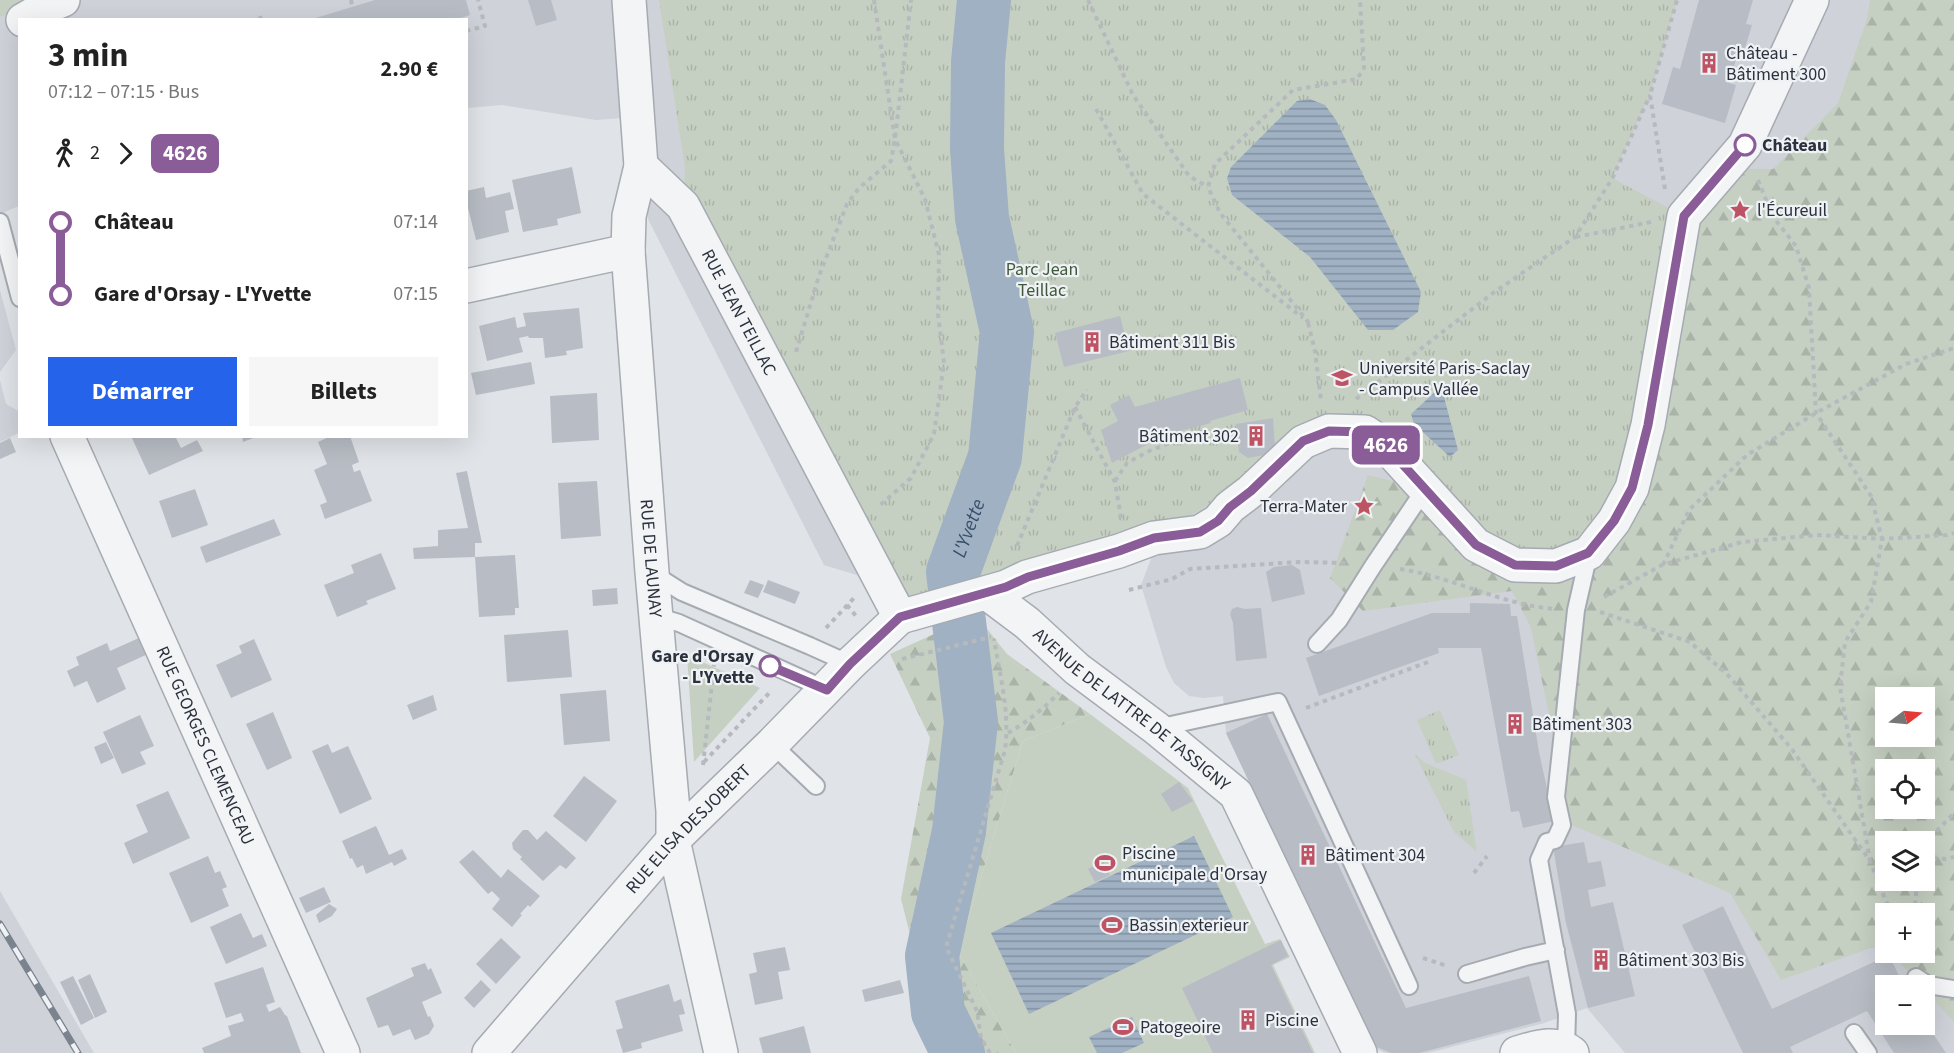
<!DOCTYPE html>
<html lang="fr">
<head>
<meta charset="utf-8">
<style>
	:root { --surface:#fff; --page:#f6f6f6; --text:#222; --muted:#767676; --accent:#2563eb }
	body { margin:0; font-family:"Source Sans 3",sans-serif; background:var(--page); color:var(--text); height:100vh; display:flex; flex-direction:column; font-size:22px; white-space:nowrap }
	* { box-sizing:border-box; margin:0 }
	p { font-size:20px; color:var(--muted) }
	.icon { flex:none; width:33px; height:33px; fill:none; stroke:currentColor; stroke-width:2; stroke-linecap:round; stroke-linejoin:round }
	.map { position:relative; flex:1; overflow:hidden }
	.details { position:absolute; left:18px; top:18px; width:450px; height:420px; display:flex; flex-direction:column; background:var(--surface); border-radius:0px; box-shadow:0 6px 24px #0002 }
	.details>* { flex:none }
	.badge { padding:0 12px; border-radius:9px; font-size:21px; line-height:39px }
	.needle { width:39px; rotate:74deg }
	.buttons { position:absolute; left:1875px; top:687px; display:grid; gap:12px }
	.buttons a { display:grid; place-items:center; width:60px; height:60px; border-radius:0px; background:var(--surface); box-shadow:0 6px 24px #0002; font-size:30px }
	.map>.badge { position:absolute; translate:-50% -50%; box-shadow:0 0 0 3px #fff }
	.legs { display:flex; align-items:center; gap:9px; height:66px; padding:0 30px; font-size:20px }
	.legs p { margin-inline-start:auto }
	.overview { display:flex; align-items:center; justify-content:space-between; height:102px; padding:0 30px }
	h1 { font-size:33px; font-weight:700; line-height:45px }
	.cta { display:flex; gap:12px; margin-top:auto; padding:12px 30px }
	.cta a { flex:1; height:69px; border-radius:0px; background:var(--accent); color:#fff; font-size:24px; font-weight:700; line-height:69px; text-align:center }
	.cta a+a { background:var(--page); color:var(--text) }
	ul { padding:0 30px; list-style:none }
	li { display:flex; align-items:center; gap:21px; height:72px; font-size:22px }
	li i { display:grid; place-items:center; width:9px; height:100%; margin:0 8px; background:currentColor }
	li i::after { content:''; width:15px; height:15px; margin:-8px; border:4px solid; border-radius:50%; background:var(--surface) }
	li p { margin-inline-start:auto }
	li:first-child i { background:linear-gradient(#0000 50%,currentColor 0) }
	li:last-child i { background:linear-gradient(currentColor 50%,#0000 0) }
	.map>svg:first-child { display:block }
</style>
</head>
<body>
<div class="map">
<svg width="1954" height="1053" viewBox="0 0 1954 1053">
	<defs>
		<pattern id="forest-firs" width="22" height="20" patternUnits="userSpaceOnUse" patternTransform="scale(1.5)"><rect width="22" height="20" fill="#c6d0c2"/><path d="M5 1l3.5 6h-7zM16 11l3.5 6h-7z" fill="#aab3a8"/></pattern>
		<pattern id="park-tufts" width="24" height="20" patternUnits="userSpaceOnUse" patternTransform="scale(1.5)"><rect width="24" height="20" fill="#c6d0c2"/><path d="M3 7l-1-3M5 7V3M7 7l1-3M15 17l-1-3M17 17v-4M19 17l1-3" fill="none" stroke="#aab3a8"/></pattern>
		<pattern id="water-rules" width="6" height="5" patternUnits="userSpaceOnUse" patternTransform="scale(1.5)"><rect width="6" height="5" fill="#9fb1c3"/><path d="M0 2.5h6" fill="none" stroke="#8291a0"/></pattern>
	</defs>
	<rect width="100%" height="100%" fill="#e0e3e7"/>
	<path fill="#cfd2d9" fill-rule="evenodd" d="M0,0H1954V1053H1625L1587,1008L1541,1024L1428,1053H1385L1373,1047L1226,733L1223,696L1204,698L1189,696L1174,683L1166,667L1141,585L1152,556L925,596L824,565L648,219L646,116L596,120L502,105L467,108L466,20H20L19,206L0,214ZM1886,698H1924V736H1886ZM1886,770H1924V808H1886ZM1886,842H1924V880H1886ZM1886,914H1924V952H1886ZM1886,986H1924V1024H1886Z
		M0,290L16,350L0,372Z
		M0,380L6,404L20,412L19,433L0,442Z
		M0,891L94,1053H0Z"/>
	<path fill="#c6d0c2" d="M0,0H33L0,17Z
		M687,655L760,688L694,762Z
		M1090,714L1188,788L1265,944L1280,939L1290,957L1273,965L1315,1053H1016L958,952L1023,741Z"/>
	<path fill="url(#forest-firs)" fill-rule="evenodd" d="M1870,0H1954V1022L1891,953L1924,952V914H1886L1885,947L1882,944L1781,980L1730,893L1572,825L1531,628L1512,591L1363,611L1330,578L1368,475L1425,489L1684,216L1737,169H1773L1838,103L1867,19ZM1886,698H1924V736H1886ZM1886,770H1924V808H1886ZM1886,842H1924V880H1886Z
		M976,615L1007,654L1090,714L1023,741L958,952L1016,1053H949L930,1014L901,899L930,738L890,654Z"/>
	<path fill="url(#park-tufts)" d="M659,0H1677L1650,95L1612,178L1684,216L1648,425L1589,553L1515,565L1365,432L1329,431L1154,538L902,609L683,206L685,168Z
		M1440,710L1459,755L1436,764L1417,720Z
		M1414,753L1425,763L1466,780L1477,852L1454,832Z"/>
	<path fill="url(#water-rules)" d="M1310,99L1325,105L1336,120L1421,292L1418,312L1393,330H1368L1310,257L1232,195L1227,178L1231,167L1297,101Z
		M1435,392L1444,397L1458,450L1450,457L1414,424L1411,414Z
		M1194,836L1233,917L1029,1014L991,933Z
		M1132,1017L1144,1043L1122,1053H1097L1089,1037Z"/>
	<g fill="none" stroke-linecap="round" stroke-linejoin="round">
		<path stroke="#9fb1c3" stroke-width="54" id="s1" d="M958,1053L938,1012L932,956L959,831L971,722L953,572L995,457L1007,332L982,218L977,149L978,62L984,0"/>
	</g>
	<path fill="#b8bcc4" d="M375,0H466L470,15L454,20H309Z
		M528,0H551L557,20L536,26Z
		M1699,0H1753L1746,24L1752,25L1742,58L1737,56L1729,83L1736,85L1725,123L1662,104L1673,67L1680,69Z
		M572,167L581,213L557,219L558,225L523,232L512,180Z
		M484,187L486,198L510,192L514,209L505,211L509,232L476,240L466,200V191Z
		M579,308L583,348L566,351L567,355L545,358L543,338H529L528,336L519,338L523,352L487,361L479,326L515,317L517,328L526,326L523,313Z
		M1120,316L1129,351L1064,367L1055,333Z
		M531,362L535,384L476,395L471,373Z
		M1240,378L1248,410L1210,421L1211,423L1165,435L1112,463L1101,430L1118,421L1110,405L1129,395L1135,407Z
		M597,393L599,440L552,443L550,396Z
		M1273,418L1275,448L1269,454L1248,458L1239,452L1236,424Z
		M131,436H175L181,448L197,440L203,451L149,475Z
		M242,436H256V437L243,442Z
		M331,436H350L359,462L352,465L354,472L360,470L372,501L325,519L320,505L327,502L314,470L327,464L318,442Z
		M10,438L16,452L0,459V443Z
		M467,471L482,543H475V557L414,559L413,548L438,546V530L468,528L456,473Z
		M597,481L601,536L561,539L558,483Z
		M195,489L208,525L172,538L159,501Z
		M274,519L281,535L206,563L200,547Z
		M381,553L396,589L366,601L368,604L337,617L324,585L354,573L351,565Z
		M515,555L519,608H515V615L479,617L475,557Z
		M1292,565L1300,570L1305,594L1272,602L1266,572L1274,567Z
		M750,580L764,585L758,598L744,593Z
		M768,580L800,592L795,604L763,592Z
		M617,588L618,604L593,606L592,590Z
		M1470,603L1510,604L1511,616H1517L1539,752L1554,821L1523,828L1519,811L1511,812L1481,648H1438L1439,653L1319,696L1306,658L1432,613H1470Z
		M1237,607L1245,609L1261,608L1267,658L1236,661L1233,623L1230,614L1232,609Z
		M568,630L572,677L507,682L504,635Z
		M141,637L148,654L117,668L126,689L97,703L87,681L74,687L67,671L79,665L76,657L107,643L110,651Z
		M254,639L272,680L231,698L216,665L242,653L239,646Z
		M606,690L610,741L564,745L560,694Z
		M433,695L437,710L413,720L407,705Z
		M273,712L292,758L267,770L246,724Z
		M1267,714L1406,1008L1529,976L1541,1021L1419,1053H1391L1374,1046L1226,733Z
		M140,715L154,746L140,752L146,764L122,774L103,732Z
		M106,742L114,758L101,764L94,747Z
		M328,744L332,753L348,746L372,799L340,814L312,751Z
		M584,776L617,801L586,842L553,816Z
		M1179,782L1193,801L1172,812L1161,794Z
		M168,791L190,838L133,864L124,843L148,832L136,805Z
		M376,826L389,855L402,849L407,859L394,866L392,862L366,874L363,865L357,868L352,858L350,859L342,841Z
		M523,830H528L537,840L546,831L576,858L566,869L560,865L543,881L520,859L522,857L513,849L512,843Z
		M1584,842L1588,863L1601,861L1606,886L1588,890L1591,907L1613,902L1635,996L1588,1008L1566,923L1553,847Z
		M473,850L501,878L508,869L540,896L530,907L528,905L520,914L522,915L512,927L492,909L500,899L492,891L488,894L459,862Z
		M208,856L215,873L220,871L227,887L222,889L229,906L191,923L169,873Z
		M1103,861L1110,875L1095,882L1088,869Z
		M324,887L331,902L306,913L299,898Z
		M329,904L337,909L332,916L319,923L316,915Z
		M1723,906L1772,1009L1889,955L1904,986H1886V1024H1924V1020L1946,1053H1894L1867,1011L1790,1047L1793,1053H1743L1682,925Z
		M241,913L253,938L262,934L267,946L226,964L210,927Z
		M501,938L521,957L496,984L476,964Z
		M1281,940L1288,956L1271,965L1313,1053H1213L1182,988Z
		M785,947L790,970L778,972L783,999L755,1005L749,974L757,972L753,953Z
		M425,963L428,970L431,968L442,993L422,1002L428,1017L430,1016L434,1026L429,1034L415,1040L410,1029L393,1036L388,1025L378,1028L366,998L414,976L411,968Z
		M263,967L275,1002L266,1005L269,1012L280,1007L285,1015L287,1016L301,1053H204L202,1048L231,1036L228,1026L244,1021L241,1013L226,1018L214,983Z
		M90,974L107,1012L95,1018L78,980Z
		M73,976L94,1018L81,1025L60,982Z
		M481,980L491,990L474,1008L464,998Z
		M900,980L904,993L865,1002L862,990Z
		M669,984L674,1002L681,999L685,1014L679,1015L683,1031L641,1043L642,1048L623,1053L616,1030L623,1028L615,1001Z
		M804,1026L811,1053H763L759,1038Z"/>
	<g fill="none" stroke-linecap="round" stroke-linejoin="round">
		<g stroke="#a6aab1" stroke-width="20">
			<path id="service" d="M0,222L20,298
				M652,573L682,592L810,646L850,664
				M656,616L679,623L827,690
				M1317,644L1339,620L1373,566L1425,489
				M1157,728L1278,702L1409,986
				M772,744L816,786
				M1467,974L1525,957L1556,950
				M1916,977L1928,985L1954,989
				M1854,1033L1868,1053
				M1566,1048L1567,1014L1539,860L1547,842L1555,840L1562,825L1556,797L1576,610L1589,553"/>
		</g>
		<g stroke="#a6aab1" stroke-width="36">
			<g id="minor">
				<path id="s2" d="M629,0L641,166L629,216L628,251L652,572L673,811V840L721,1053"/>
				<path d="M23,20L46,7L63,0"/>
				<path id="s3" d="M641,166L683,206L900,617"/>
				<path d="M466,286L628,251"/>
				<path id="s4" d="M67,436L343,1053"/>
				<path id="s5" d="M987,593L1027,623L1077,669L1156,728L1236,794L1360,1053"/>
				<path d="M900,617L1006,587L1027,577L1119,551L1154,538L1200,532L1218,521L1230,507L1251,491L1303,442L1329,431L1365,432L1386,446L1476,545L1515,565L1556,566L1589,553L1614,521L1632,488L1648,425L1684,216L1745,145L1812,0"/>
				<path id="s6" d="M489,1053L673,840L772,744L850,664L900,617"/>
				<path d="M1517,1053C1535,1048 1556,1040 1572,1053"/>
			</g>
		</g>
		<path stroke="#b6babe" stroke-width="4" stroke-dasharray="4.5 4.5" stroke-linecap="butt" d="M351,0L352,6
			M874,0L895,139L925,199L939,255L938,314L944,363L934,434L911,478L878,507
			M1088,0L1133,95L1189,176L1208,187
			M260,16L261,20
			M466,31L485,26L478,0
			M1096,109L1143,194L1303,318
			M1758,180L1773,217L1796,246L1809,288L1816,413L1871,496L1882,539L1871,602L1845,642L1840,687L1870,861L1886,866
			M1665,189L1650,95L1677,0
			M1576,237L1651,222
			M1308,323L1315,351L1321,401
			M1309,323L1220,213L1208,187L1215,164L1293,90L1357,79L1364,68L1360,0
			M796,352L819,276L847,204L859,188L891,161L895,139L911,0
			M1356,399L1493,293L1575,237L1612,179L1650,95
			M1075,407L1115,482L1121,518
			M1115,481L1127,463L1149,451L1201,431L1200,426
			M1017,546L1075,407L1087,390
			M1663,565L1689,510L1747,455L1816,413L1906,364L1954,348
			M1400,569C1453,577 1502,605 1555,609
			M1129,590L1172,579L1190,569L1299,562L1348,563
			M1604,597L1662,565L1742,542L1817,535L1882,539L1947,535L1954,533
			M847,605L856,616
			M1600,612L1690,642L1727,674L1791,748L1870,861L1891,914
			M826,628L854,598
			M902,659L991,637
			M1306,708L1428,662
			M1008,733C1026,723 1044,708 1059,693
			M704,762L771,691
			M703,765L714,665
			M1924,844L1954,813
			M1924,856L1946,859L1954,857
			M1474,873L1487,856
			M1914,914L1917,885L1916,880
			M1423,958L1447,966
			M990,1053L981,1038L977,1011L946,947L1005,750C1010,712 1000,676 994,639"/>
		<use href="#service" stroke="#f2f4f6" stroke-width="16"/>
		<use href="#minor" stroke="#f2f4f6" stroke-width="33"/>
		<g stroke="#7b838f" stroke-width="7">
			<path id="rail" d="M0,924L78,1053"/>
		</g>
		<use href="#rail" stroke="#eff2f5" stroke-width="4.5" stroke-dasharray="14" stroke-linecap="butt"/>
	</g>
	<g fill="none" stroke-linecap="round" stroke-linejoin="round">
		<g stroke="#fff" stroke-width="14">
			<path id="line-1" d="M770,666L827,690L850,664L900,617L1006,587L1028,577L1119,551L1154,538L1200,532L1218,521L1230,507L1251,491L1303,441L1329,431L1365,432L1386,446L1476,545L1515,565L1556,566L1588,553L1614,521L1632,488L1648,425L1684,216L1745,145"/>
		</g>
		<use href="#line-1" stroke="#8a5d99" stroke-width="9"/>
	</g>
	<defs>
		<g id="building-bare" transform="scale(1.62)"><path d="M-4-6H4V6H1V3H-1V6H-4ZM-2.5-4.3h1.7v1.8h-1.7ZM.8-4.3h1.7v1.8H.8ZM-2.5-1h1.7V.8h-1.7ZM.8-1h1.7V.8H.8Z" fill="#be5364" stroke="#eff2f5" stroke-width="2.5" paint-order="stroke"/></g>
		<g id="sight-bare" transform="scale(1.62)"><path d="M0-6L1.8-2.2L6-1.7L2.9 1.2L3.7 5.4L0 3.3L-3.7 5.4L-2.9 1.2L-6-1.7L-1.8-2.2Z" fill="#be5364" stroke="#eff2f5" stroke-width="2.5" paint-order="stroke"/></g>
		<g id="university-bare" transform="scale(1.62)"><path d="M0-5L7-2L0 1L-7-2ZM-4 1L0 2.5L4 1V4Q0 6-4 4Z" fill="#be5364" stroke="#eff2f5" stroke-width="2.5" paint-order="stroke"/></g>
		<g id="stadium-bare" transform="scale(1.62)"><path d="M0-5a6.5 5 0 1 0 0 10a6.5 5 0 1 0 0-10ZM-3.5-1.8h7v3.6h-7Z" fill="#be5364" stroke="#eff2f5" stroke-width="2.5" paint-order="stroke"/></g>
	</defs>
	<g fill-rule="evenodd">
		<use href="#building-bare" x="1709" y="63"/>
		<use href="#sight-bare" x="1740" y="210"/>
		<use href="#building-bare" x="1092" y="342"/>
		<use href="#university-bare" x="1342" y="378"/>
		<use href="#building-bare" x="1256" y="436"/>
		<use href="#sight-bare" x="1364" y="506"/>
		<use href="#building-bare" x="1515" y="724"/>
		<use href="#building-bare" x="1308" y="855"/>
		<use href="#stadium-bare" x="1105" y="863"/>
		<use href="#stadium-bare" x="1112" y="925"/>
		<use href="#building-bare" x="1601" y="960"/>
		<use href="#building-bare" x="1248" y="1020"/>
		<use href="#stadium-bare" x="1123" y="1027"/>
	</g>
	<g fill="#fff" stroke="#8a5d99" stroke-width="3">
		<circle cx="1745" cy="145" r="10"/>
		<circle cx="770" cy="666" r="10"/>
	</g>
	<g text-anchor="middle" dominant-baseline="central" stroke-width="4.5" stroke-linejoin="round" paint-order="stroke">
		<g font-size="18" fill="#2b313d" stroke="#eff2f5" text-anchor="start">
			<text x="1726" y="53">Château -<tspan x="1726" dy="21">Bâtiment 300</tspan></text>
			<text x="1757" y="210">l'Écureuil</text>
			<text x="1109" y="342">Bâtiment 311 Bis</text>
			<text x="1359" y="368">Université Paris-Saclay<tspan x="1359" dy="21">- Campus Vallée</tspan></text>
			<text x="1239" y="436" text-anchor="end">Bâtiment 302</text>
			<text x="1347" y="506" text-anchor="end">Terra-Mater</text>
			<text x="1532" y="724">Bâtiment 303</text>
			<text x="1122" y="853">Piscine<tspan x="1122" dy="21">municipale d'Orsay</tspan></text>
			<text x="1325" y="855">Bâtiment 304</text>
			<text x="1129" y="925">Bassin exterieur</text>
			<text x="1618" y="960">Bâtiment 303 Bis</text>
			<text x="1265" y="1020">Piscine</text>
			<text x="1140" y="1027">Patogeoire</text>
		</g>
		<g font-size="18" font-weight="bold" fill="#2b313d" stroke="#eff2f5" text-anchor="start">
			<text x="1762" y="145">Château</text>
			<text x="754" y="656" text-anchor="end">Gare d'Orsay<tspan x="754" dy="21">- L'Yvette</tspan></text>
		</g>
		<g font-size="18" fill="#3f573a" stroke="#eff2f5">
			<text x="1042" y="269">Parc Jean<tspan x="1042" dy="21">Teillac</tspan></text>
		</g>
		<g font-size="18" fill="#2b313d" stroke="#eff2f5">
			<text stroke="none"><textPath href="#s3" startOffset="178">RUE JEAN TEILLAC</textPath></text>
			<text stroke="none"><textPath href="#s2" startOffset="561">RUE DE LAUNAY</textPath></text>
			<text stroke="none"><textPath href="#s5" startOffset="186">AVENUE DE LATTRE DE TASSIGNY</textPath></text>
			<text stroke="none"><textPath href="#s4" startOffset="339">RUE GEORGES CLEMENCEAU</textPath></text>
			<text stroke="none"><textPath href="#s6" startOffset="300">RUE ELISA DESJOBERT</textPath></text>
		</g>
		<g font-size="20" font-style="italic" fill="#39506c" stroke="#eff2f5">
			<text stroke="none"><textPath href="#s1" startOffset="537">L'Yvette</textPath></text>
		</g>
	</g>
</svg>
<div class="buttons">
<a><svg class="needle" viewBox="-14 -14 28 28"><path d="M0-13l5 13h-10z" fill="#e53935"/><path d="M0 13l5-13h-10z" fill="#767676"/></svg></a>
<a><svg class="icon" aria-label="locate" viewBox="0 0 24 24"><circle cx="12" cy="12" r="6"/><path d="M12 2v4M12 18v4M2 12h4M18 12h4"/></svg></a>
<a><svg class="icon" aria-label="layers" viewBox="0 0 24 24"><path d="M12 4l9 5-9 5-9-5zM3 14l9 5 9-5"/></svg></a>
<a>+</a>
<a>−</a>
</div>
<b class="badge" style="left:1386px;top:445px;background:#8a5d99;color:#fff">4626</b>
<section class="details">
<div class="overview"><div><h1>3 min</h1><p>07:12 – 07:15 · Bus</p></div><b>2.90 €</b></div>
<div class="legs"><svg class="icon" aria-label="walk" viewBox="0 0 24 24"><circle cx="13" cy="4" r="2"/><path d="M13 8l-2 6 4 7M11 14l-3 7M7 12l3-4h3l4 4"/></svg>2<svg class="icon" aria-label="forward" viewBox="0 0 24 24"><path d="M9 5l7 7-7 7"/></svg><b class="badge" style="background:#8a5d99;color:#fff">4626</b></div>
<ul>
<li><i style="color:#8a5d99"></i><b>Château</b><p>07:14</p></li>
<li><i style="color:#8a5d99"></i><b>Gare d'Orsay - L'Yvette</b><p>07:15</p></li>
</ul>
<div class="cta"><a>Démarrer</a><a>Billets</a></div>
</section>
</div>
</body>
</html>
